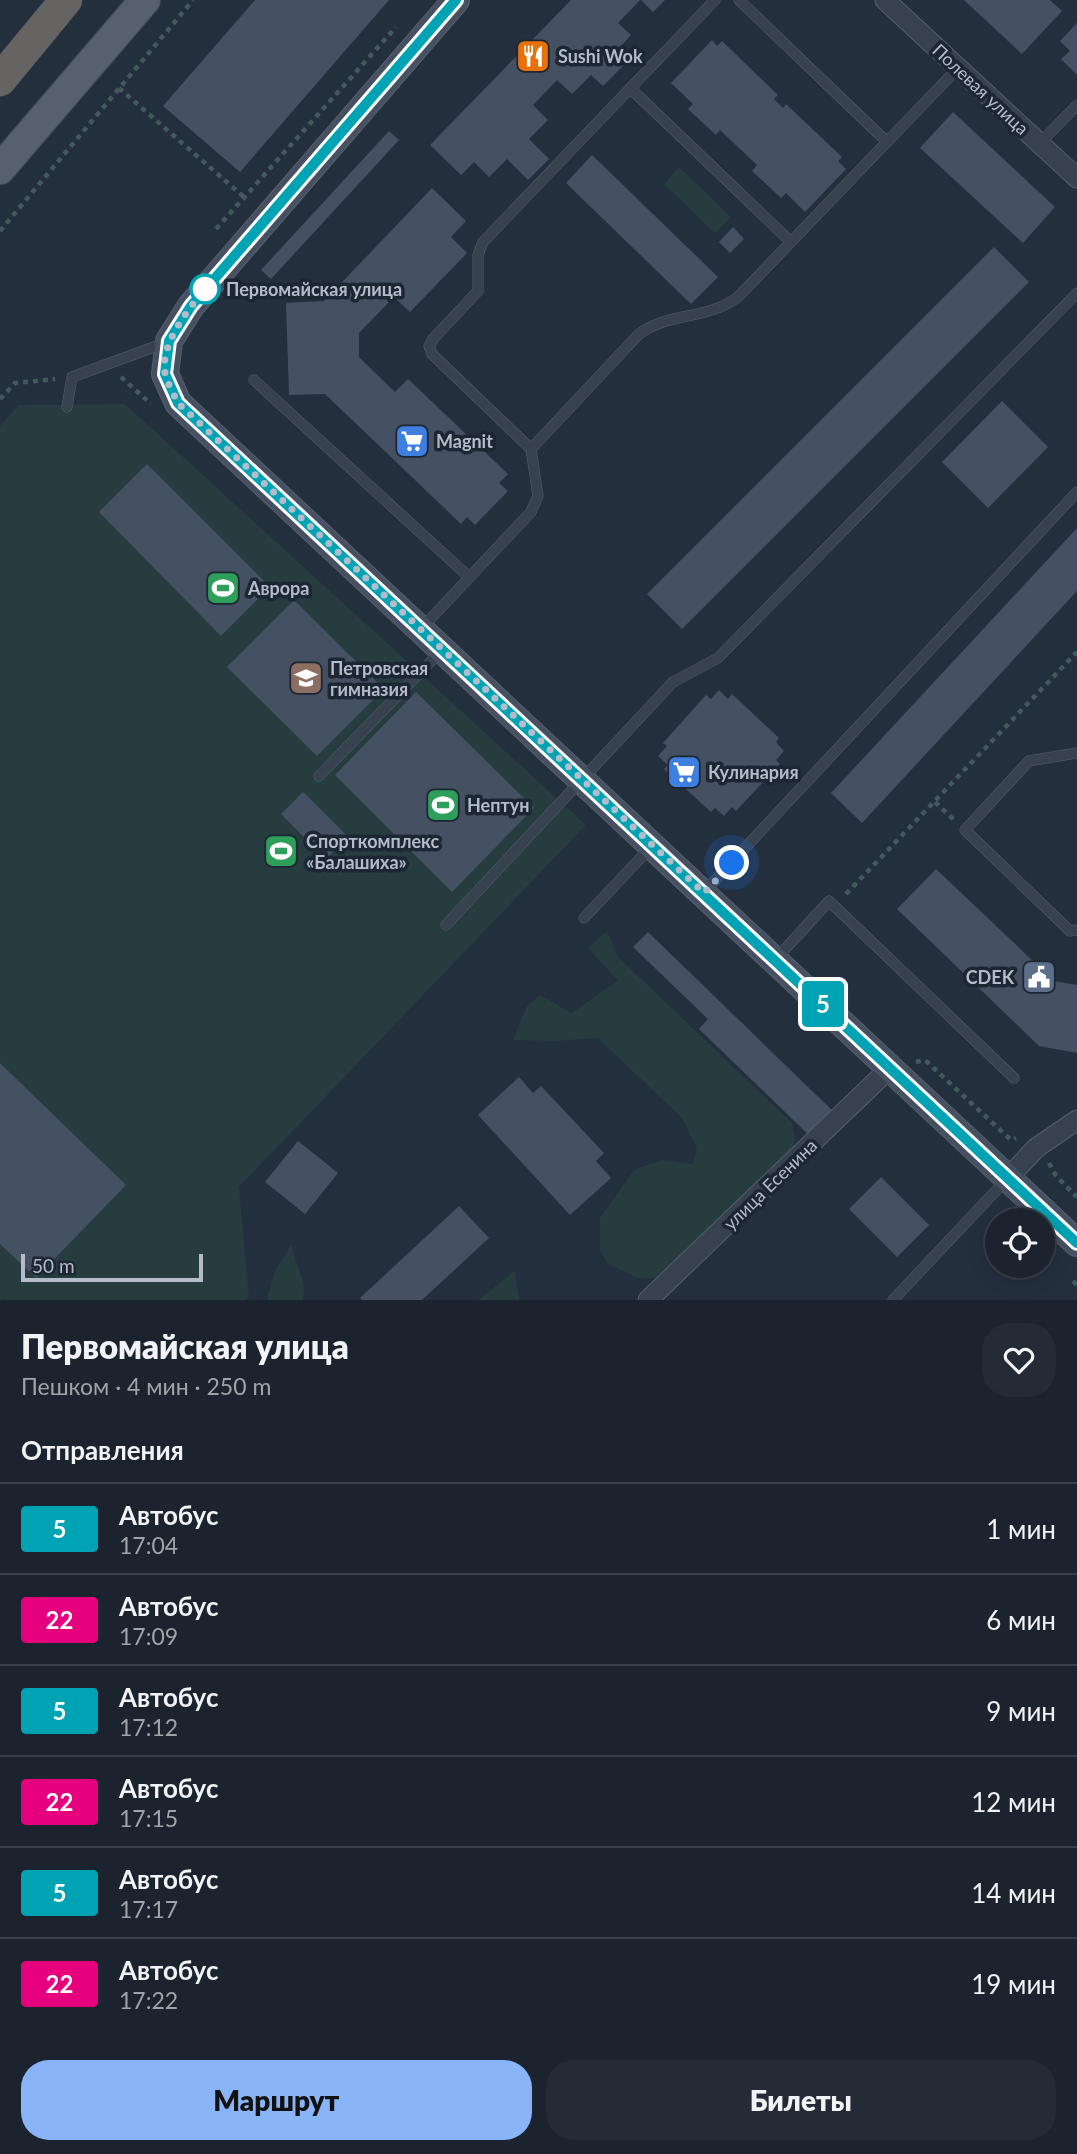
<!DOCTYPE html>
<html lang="ru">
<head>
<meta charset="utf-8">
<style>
	:root { --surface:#1b232e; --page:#242b36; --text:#f1f3f6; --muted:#a0a4aa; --line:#39404a; --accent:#8ab4f8 }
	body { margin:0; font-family:Lato,sans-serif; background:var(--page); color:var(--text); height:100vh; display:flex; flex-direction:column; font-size:26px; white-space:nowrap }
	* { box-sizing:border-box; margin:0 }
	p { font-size:23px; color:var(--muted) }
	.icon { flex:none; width:38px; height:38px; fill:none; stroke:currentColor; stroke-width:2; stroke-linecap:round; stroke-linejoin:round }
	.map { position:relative; height:1300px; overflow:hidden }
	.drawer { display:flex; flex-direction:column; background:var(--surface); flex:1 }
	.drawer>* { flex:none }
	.badge { padding:0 14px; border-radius:5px; font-size:24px; line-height:46px }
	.fabs { position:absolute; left:985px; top:1208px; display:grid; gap:14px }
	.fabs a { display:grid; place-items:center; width:70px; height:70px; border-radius:50%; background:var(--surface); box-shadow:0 4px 18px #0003,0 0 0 2px var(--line); font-size:35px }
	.scale { position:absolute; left:21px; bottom:18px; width:182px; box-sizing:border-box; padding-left:7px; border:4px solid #b4bcc9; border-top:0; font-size:19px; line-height:24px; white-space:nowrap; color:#b4bcc9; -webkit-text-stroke:5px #1d2633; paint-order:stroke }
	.you { position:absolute; width:35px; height:35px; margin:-18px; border:5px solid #fff; border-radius:50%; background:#1a73e8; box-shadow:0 0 0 10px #1a73e833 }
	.map>.badge { position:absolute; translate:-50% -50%; box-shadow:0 0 0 4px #fff }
	h2 { padding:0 21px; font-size:26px; line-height:63px }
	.round { display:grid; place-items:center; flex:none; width:74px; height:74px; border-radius:28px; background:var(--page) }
	.summary { display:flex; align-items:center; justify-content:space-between; height:119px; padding:0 21px }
	h1 { font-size:33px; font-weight:800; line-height:52px }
	.button { display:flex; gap:14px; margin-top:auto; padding:14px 21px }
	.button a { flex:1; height:80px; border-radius:28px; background:var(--accent); color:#111; font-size:28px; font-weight:800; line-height:80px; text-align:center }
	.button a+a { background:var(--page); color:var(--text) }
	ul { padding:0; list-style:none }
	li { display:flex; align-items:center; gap:21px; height:91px; padding:0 21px; border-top:2px solid var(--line) }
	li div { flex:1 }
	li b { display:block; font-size:26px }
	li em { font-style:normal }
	li .badge { min-width:77px; font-weight:700; text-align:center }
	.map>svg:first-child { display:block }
</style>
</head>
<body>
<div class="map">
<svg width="1077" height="1300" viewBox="0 0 1077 1300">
	<rect width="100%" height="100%" fill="#242f3e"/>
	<path fill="#263c3f" d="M679,167L731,217L715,233L664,184Z
		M125,404L586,825L239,1187L249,1297L246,1300H7L2,1297L5,1300H0V426L19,405Z
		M607,931L618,957L792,1123L795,1139L790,1157L670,1269L655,1278H638L608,1264L600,1250V1218L635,1169L663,1160L692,1164L697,1149L683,1119L598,1038L554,1041L513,1040L527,1006L540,995L571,1013L618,981L588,948Z
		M291,1245L304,1285L303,1300H267L275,1271Z
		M515,1271L519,1300H478Z"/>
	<path fill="#455162" d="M255,0H389L240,172L163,106Z
		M571,0H640L618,23L631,35L612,56L623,66L603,86L591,75L572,94L557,80L533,105L548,120L529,139L549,159L528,180L507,159L489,177L474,162L461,175L430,145Z
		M641,0H665L653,12Z
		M964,0H1050L1062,11L1022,54Z
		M1077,23V75L1061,59L1070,51L1060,41Z
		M712,40L717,46L722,41L778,95L774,99L783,108L786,104L842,157L838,161L846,169L805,212L786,193L781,198L752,171L757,165L720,130L716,135L688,109L693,104L671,83Z
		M953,112L1055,207L1023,243L920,148Z
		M389,131L399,140L271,279L261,270Z
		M592,155L718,277L691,304L566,183Z
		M432,188L466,221L451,237L467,253L410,312L394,297L359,333V357L395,392L408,379L508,474L499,483L508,491L475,525L467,517L461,524L325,394L289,395L286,303L324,301Z
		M733,227L744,239L730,253L719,242Z
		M994,247L1029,282L682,629L647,594Z
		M1002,401L1048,447L988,508L942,462Z
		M147,464L270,587L221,636L99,512Z
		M1077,528V591L862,823L831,793Z
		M294,600L384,689L317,756L227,667Z
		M719,690L728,699L732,694L779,738L776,742L784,751L776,760L780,764L736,811L732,807L724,816L715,808L711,812L664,769L668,765L658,756L667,746L663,743L706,695L711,699Z
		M416,692L534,808L452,892L335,775Z
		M303,792L348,837L326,859L281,814Z
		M936,869L1054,981L1077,985V1053L1039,1046L897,909Z
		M648,932L837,1115L813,1139L699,1029L708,1019L633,947Z
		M0,1063L126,1185L36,1278L0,1244Z
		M519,1077L533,1093L541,1086L604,1153L596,1161L611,1178L570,1215L478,1115Z
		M298,1141L338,1173L305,1214L265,1182Z
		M881,1177L929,1225L897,1257L849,1209Z
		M459,1206L489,1238L422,1300H362L360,1298Z"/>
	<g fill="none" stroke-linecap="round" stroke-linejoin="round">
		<g stroke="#565f6c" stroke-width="11">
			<path id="service" d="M739,0L887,142
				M630,88L791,242
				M1040,143L1077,105
				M254,380L469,577
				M67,407L72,377L165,343
				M531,449L432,354L429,346L433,339L478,291V255L483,242L715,0
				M421,629L531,512L538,496L531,449L638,335C667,312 708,320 738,297L958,68
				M1077,753L1029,761L965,830L1070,931L1077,930
				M319,776L441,651
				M704,892L1077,492
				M584,918L651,847
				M446,925L673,682L718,658L1077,293
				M776,959L829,901L1014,1078
				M893,1300L1006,1180"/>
		</g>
		<g stroke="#565f6c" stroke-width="21">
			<path id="minor" d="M885,0L1077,178
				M1009,1177L1036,1148L1077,1120
				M648,1300L891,1067"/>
		</g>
		<g stroke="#565f6c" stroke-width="28">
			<path id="secondary" d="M456,0L191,306L169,341L165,374L178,403L1077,1243"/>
		</g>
		<g stroke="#414a57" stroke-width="32">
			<path id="primary" d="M0,169L145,0"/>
		</g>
		<g stroke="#434c59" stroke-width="33">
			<path id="trunk" d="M0,80L66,0"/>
		</g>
		<path stroke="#44595c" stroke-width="4.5" stroke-dasharray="5 5" stroke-linecap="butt" d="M119,88L244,197
			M216,229L396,27
			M0,231L193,0
			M121,377L151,404
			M0,399L15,383L55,379
			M935,802L954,820
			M846,894L1077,652
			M916,1062L925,1060L1011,1140L1016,1138
			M1049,1163L1056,1176L1077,1197
			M1073,1281L1077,1285"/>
		<use href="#service" stroke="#38414e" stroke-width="10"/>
		<use href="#minor" stroke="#38414e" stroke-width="19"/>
		<use href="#secondary" stroke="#465061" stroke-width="26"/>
		<use href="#primary" stroke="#56606e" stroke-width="30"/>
		<use href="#trunk" stroke="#656462" stroke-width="32"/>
	</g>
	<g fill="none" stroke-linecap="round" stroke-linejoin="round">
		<g stroke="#fff" stroke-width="16">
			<path id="line" d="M456,0L191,306L169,341L165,374L178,403L1077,1243"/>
		</g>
		<use href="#line" stroke="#00a3b4" stroke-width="10"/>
		<path stroke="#b4bcc9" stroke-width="7" stroke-dasharray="0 12.6" d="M205,289L207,287C189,308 157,347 166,377C169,386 174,395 178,403L704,893L732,863"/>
	</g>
	<defs>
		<g id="restaurant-square" transform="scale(1.75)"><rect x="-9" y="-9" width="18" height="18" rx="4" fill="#e8710a" stroke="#1d2633"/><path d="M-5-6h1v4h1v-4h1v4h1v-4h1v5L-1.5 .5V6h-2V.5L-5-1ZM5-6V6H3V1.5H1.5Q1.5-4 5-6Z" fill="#fff"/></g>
		<g id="supermarket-square" transform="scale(1.75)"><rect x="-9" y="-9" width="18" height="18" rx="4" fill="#3f7fe0" stroke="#1d2633"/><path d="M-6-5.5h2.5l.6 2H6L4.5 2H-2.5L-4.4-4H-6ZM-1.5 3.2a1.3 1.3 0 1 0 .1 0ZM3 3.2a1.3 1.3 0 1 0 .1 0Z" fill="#fff"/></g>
		<g id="stadium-square" transform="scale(1.75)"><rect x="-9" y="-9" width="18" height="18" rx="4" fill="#2e9e5b" stroke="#1d2633"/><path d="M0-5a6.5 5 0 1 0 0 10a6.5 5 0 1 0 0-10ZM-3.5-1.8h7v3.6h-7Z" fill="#fff"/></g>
		<g id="school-square" transform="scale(1.75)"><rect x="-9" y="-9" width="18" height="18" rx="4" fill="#8d6e63" stroke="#1d2633"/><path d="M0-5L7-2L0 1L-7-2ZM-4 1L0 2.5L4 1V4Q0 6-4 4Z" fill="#fff"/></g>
		<g id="civic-square" transform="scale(1.75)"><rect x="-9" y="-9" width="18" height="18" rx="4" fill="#5c6f8a" stroke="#1d2633"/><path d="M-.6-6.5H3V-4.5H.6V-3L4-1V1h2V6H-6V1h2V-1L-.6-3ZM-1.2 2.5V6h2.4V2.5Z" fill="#fff"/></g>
	</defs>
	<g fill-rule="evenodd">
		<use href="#restaurant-square" x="533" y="56"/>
		<use href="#supermarket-square" x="412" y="441"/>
		<use href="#stadium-square" x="223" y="588"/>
		<use href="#school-square" x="306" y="678"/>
		<use href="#supermarket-square" x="684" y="772"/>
		<use href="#stadium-square" x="443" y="805"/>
		<use href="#stadium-square" x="281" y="851"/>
		<use href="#civic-square" x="1039" y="977"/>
	</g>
	<circle fill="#fff" stroke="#00a3b4" stroke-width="3.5" cx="205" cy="289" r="14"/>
	<g text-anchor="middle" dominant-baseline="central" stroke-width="7" stroke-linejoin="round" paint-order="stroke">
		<g font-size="18" font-weight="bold" fill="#b4bcc9" stroke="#1d2633" text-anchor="start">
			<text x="558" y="56">Sushi Wok</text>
			<text x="436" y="441">Magnit</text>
			<text x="248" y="588">Аврора</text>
			<text x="330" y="668">Петровская<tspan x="330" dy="21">гимназия</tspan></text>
			<text x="708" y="772">Кулинария</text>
			<text x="467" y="805">Нептун</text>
			<text x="306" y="841">Спорткомплекс<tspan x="306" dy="21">«Балашиха»</tspan></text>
			<text x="1014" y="977" text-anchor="end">CDEK</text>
		</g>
		<g font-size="18" fill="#b4bcc9" stroke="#1d2633">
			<text transform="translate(981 89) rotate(43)">Полевая улица</text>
			<text transform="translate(770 1184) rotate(-44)">улица Есенина</text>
		</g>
		<g font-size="18" font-weight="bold" fill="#b4bcc9" stroke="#1d2633" text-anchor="start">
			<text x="226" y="289">Первомайская улица</text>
		</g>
	</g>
</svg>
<div class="fabs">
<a><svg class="icon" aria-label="locate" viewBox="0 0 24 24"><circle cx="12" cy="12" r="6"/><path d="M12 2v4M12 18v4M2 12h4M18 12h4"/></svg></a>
</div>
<div class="scale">50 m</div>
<div class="you" style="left:732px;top:863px"></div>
<b class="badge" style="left:823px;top:1004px;background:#00a3b4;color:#fff">5</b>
</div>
<section class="drawer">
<div class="summary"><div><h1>Первомайская улица</h1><p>Пешком · 4 мин · 250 m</p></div><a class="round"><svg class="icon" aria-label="heart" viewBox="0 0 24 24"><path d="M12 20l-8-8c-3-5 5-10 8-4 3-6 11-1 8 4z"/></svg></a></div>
<h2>Отправления</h2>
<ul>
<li><span class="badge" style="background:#00a3b4;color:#fff">5</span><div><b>Автобус</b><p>17:04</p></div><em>1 мин</em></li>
<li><span class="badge" style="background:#e6007e;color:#fff">22</span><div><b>Автобус</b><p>17:09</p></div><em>6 мин</em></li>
<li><span class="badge" style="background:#00a3b4;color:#fff">5</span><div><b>Автобус</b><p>17:12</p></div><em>9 мин</em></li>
<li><span class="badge" style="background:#e6007e;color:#fff">22</span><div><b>Автобус</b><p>17:15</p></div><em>12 мин</em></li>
<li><span class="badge" style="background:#00a3b4;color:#fff">5</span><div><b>Автобус</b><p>17:17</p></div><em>14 мин</em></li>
<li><span class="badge" style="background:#e6007e;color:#fff">22</span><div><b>Автобус</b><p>17:22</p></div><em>19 мин</em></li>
</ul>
<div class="button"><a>Маршрут</a><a>Билеты</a></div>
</section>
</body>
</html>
